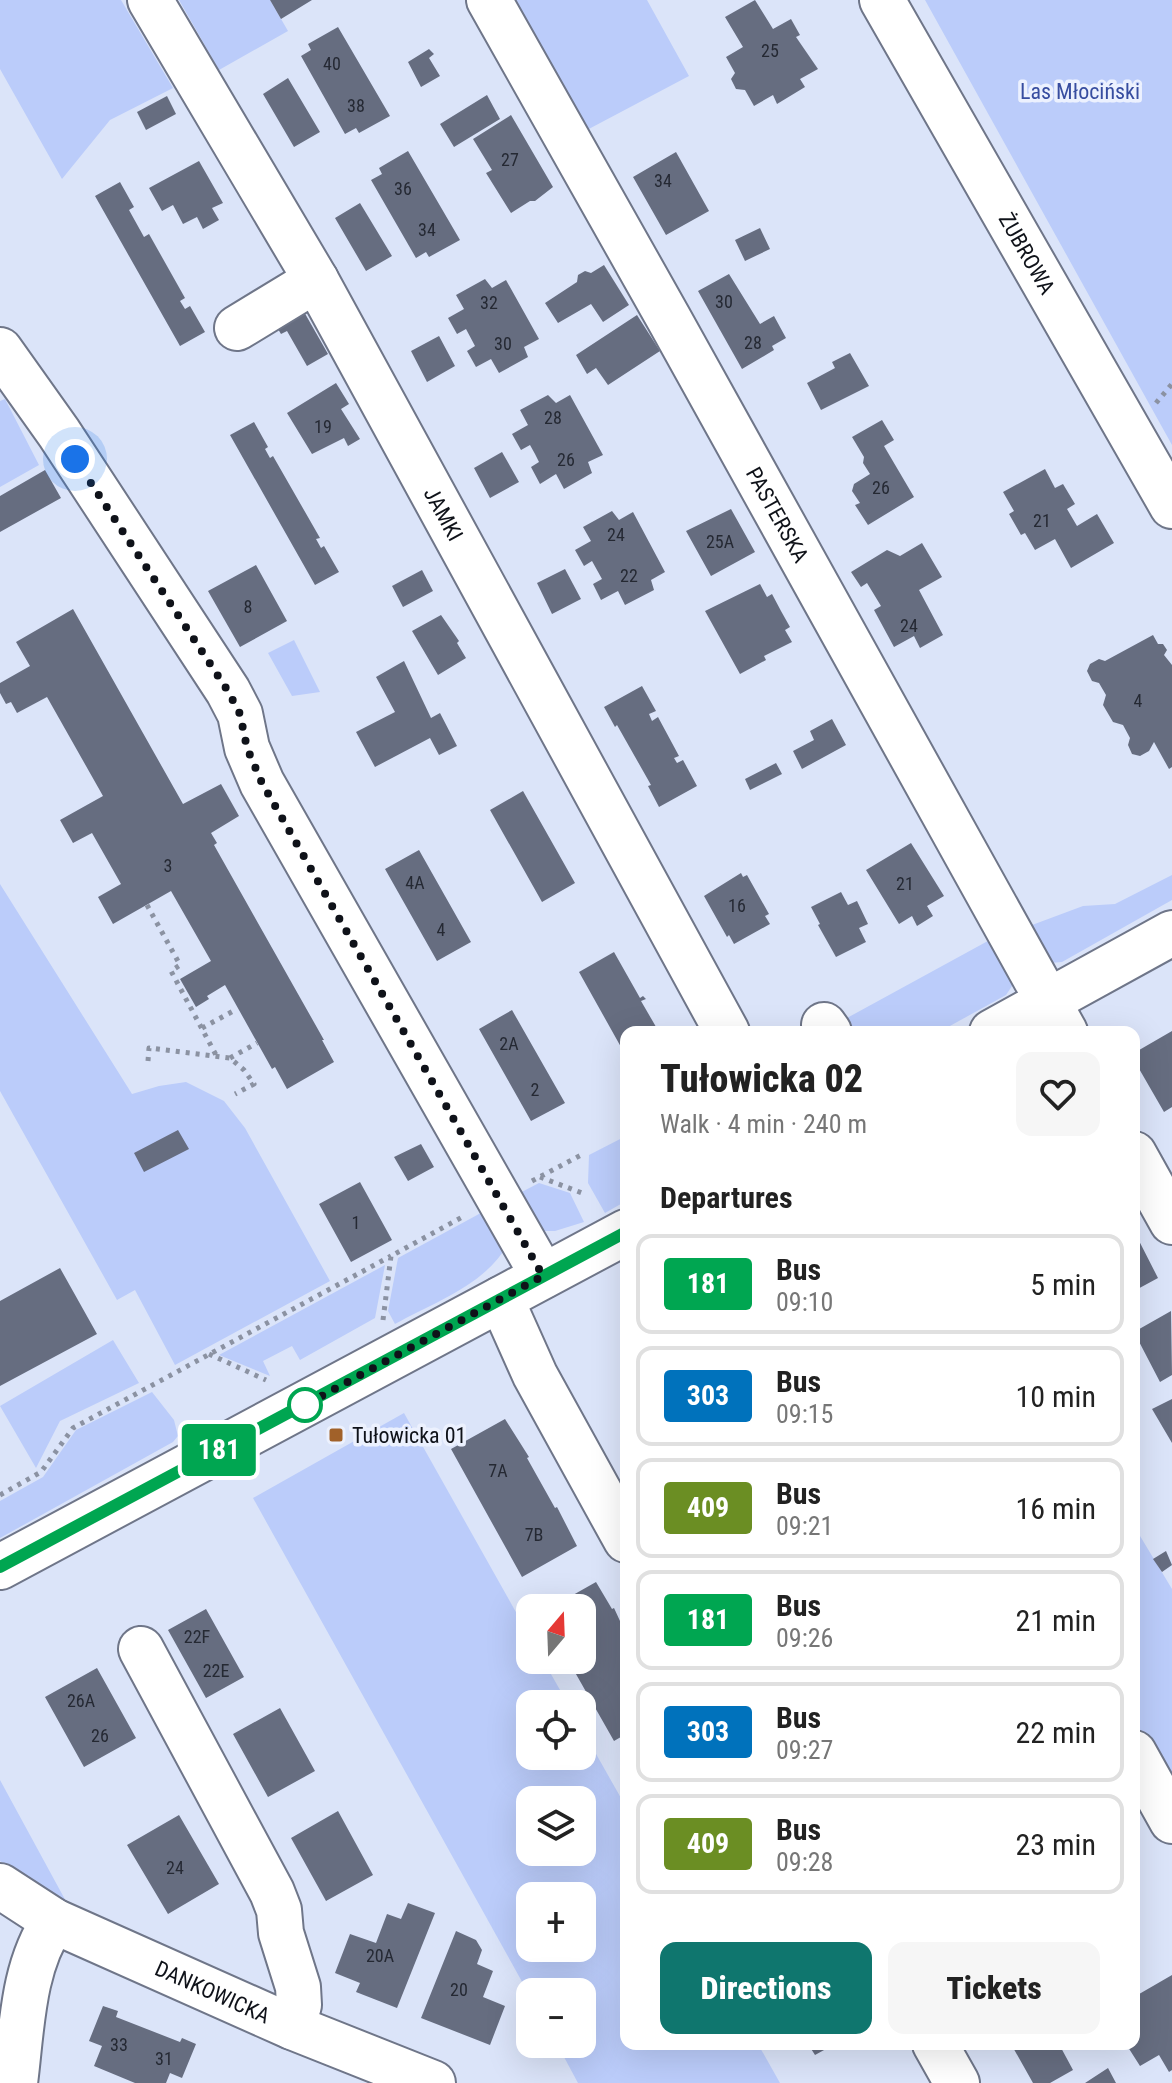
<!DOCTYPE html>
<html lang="en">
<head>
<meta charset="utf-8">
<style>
	:root { --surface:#fff; --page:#f6f6f6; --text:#222; --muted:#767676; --line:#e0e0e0; --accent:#0f766e }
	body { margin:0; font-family:"Roboto Condensed",sans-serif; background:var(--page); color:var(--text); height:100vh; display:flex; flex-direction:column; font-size:30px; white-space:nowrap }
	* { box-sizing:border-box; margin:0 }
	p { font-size:26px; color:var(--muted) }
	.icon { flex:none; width:44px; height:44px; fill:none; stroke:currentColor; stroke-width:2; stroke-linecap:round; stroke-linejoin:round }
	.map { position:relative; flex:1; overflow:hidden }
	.drawer { position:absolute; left:620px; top:1026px; width:520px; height:1024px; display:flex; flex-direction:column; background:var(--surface); border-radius:16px; box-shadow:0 8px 32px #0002 }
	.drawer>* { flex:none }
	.badge { padding:0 16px; border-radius:6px; font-size:28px; line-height:52px }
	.needle { width:52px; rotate:19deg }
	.tools { position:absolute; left:516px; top:1594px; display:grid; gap:16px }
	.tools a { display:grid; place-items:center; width:80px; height:80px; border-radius:16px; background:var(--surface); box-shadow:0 8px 32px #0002; font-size:40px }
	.you { position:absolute; width:40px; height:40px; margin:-20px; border:6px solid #fff; border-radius:50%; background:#1a73e8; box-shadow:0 0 0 12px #1a73e833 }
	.map>.badge { position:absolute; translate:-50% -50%; box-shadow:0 0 0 4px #fff }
	h2 { padding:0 40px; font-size:30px; line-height:72px }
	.round { display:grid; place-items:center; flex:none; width:84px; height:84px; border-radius:16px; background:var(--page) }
	.overview { display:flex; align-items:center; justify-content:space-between; height:136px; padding:0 40px }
	h1 { font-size:38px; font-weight:800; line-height:60px }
	.cta { display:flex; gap:16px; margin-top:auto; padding:16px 40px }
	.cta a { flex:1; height:92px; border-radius:16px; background:var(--accent); color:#fff; font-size:32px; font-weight:800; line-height:92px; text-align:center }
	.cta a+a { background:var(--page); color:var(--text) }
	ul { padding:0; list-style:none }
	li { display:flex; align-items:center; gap:24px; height:100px; margin:0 16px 12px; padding:0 24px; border:4px solid var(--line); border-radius:16px }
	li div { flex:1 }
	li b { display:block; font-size:30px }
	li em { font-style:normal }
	li .badge { min-width:88px; font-weight:700; text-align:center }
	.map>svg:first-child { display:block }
</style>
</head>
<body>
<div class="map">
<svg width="1172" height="2083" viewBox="0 0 1172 2083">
	<rect width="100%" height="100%" fill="#dbe4f9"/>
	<path fill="#bbccfa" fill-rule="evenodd" d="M0,0H121L173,88L110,120L62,179L0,69Z
		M179,0H270L288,31L219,70Z
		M512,0H647L689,76L585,131Z
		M925,0H1172V445Z
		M5,399L39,465L0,487V401Z
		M294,640L320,692L292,696L268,653Z
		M1172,875V900L1062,962L1050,963L1024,928L1083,906L1115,904Z
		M0,884L132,1094L159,1086L186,1082L224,1101L245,1128L330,1281L175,1365L135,1290L117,1300L0,1091Z
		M997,936L1016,980L1006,995L939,1032H842L836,1024Z
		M626,1136V1201L605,1213L588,1183L589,1155Z
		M539,1183L570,1193L584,1222L555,1231H542L512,1197Z
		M490,1208L508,1244C485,1285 435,1302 395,1324L388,1311L398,1258Z
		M385,1265L375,1318L300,1360L292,1346L263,1361L270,1376L219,1355Z
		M113,1340L139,1383L60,1421L36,1468L0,1406Z
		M152,1392L174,1420L178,1436L173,1442L0,1538V1501L43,1477L76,1430Z
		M404,1413L530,1637V1660H543L568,1704H530V1756H582V1729L626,1807V2044H758L780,2083H578L557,2044H582V1992H530V1996L253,1498ZM530,1800H582V1852H530ZM530,1896H582V1948H530Z
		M1134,1526L1172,1589V1787L1134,1719Z
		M0,1780L68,1905L0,1861Z"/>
	<path fill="#666d80" d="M270,0H312L281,19Z
		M755,0L773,29L791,19L800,35L796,37L818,69L800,79L805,87L777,104L773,95L754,106L745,90L736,89L731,79L735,73L726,57L743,47L725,17Z
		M338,27L390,116L359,133L356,128L345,134L301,56L311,50L308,44Z
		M429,49L434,54L429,58L440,76L421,87L408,62Z
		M288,78L320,132L294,147L263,94Z
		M487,95L500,119L454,147L440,124Z
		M167,96L176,114L146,130L137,112Z
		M511,115L553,187L535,201H530L511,213L486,173L492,170L473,139Z
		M408,151L460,240L429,257L426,252L416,258L371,180L382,174L379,168Z
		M676,152L709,211L666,235L633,177Z
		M199,161L223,203L212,208L219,220L203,229L197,217L183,224L173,205L162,211L149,188Z
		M120,182L134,207L129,210L144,237L149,234L185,298L180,301L185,309L190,306L205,332L180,346L95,196Z
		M360,203L392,256L366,271L335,218Z
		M760,228L770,249L745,261L735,240Z
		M604,265L629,305L603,322L591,304L558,323L545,303L577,282L578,275L585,271L591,273Z
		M729,274L760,324L774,316L786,338L772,346L774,350L742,369L698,291Z
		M485,279L492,288L506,280L539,339L524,347L528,357L499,373L491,359L476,367L467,351L475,346L466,329L457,334L448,318L464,309L456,295Z
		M299,303L328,354L307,366L287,331L281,334L272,319Z
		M637,315L660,351L608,385L596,368L587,374L576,355Z
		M439,336L455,366L427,382L411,351Z
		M850,353L869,386L821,410L807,383L835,368L832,362Z
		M336,383L349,404L341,409L360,439L348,446L344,438L312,454L287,413Z
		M548,395L556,403L570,395L603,455L588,462L592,473L564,489L556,474L540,484L531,467L539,462L535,454L530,445L521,450L512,434L528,425L520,410Z
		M882,420L894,440L884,446L914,497L868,525L855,505L860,503L852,491L854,484L870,474L863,463L864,457L852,437Z
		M254,422L268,447L265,449L270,458L273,456L320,538L316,539L321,548L324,546L339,572L315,585L230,435Z
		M502,452L519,482L490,498L474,468Z
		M1045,469L1055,488L1063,484L1075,504L1067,509L1077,526L1097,514L1114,543L1071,568L1055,539L1035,550L1025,533L1021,535L1009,514L1014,511L1003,492Z
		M45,470L61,498L0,532V496Z
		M731,509L755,552L711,576L686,531Z
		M612,511L619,520L633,512L665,572L651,580L654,590L625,605L618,591L601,600L593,584L602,579L592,561L584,566L575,550L591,541L583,527Z
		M922,543L942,577L919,590L943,635L920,648L914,636L894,647L874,610L881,606L867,583L861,587L851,572L887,550L900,556Z
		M256,565L287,621L240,647L208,591Z
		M565,569L581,599L552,614L537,583Z
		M422,570L433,591L403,607L392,586Z
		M760,584L767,597L772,594L781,611L790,627L785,630L792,642L764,656L766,660L740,674L705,611Z
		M73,609L183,804L221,784L239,816L211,833L217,843L214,845L324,1040H322L334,1062L287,1089L275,1067L272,1069L225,985L207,996L209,999L196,1007L180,979L211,961L171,891L113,924L98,897L121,884L92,833L73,843L60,820L103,796L47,697L17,713L11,702L6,704L0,693V683L30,666L16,642Z
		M441,615L459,641L457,643L466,658L438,675L412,631Z
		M1153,635L1158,644H1163L1167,650L1164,655L1172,665V767L1169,769L1154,742L1149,751L1140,756L1132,754L1128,745L1130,738L1123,725L1113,722L1103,705L1106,695L1099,683L1092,681L1087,671L1090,664L1099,659L1105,661Z
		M404,661L431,718L440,713L457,746L439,755L430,738L375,767L356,732L395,712L376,677Z
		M642,686L656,711L649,714L652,721L658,717L679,756L674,758L677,763L683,760L697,786L659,807L648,786L651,785L617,725L615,727L604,707Z
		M832,719L846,745L802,769L793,751L814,740L810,731Z
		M776,763L782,774L750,790L745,779Z
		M523,791L575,883L542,902L490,810Z
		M911,843L944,896L927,906L933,916L917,926L912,916L899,924L866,870Z
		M419,850L471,942L437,961L385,869Z
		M741,873L743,877L747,875L769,914L765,916L770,924L734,944L729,935L727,937L704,896Z
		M841,892L848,905L857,901L868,924L859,928L866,942L836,957L818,925L820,924L811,907Z
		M614,952L640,998L643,996L646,999L641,1001L659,1032H626V1056L579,972Z
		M512,1010L565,1103L531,1121L479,1029Z
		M1172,1031V1107L1164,1112L1134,1060V1053Z
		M178,1130L189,1149L144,1172L134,1153Z
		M421,1144L434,1167L408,1181L394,1157Z
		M360,1182L392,1240L351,1262L319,1204Z
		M1134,1231L1158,1278L1134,1291Z
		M60,1268L97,1334L0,1386V1301Z
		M1171,1311L1172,1375L1160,1382L1134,1332Z
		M1172,1399V1443L1152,1409Z
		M505,1419L529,1457L527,1458L555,1508L557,1507L577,1546L522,1577L451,1449Z
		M1166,1551L1172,1565L1162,1572L1153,1559Z
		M596,1582L612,1609L614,1608L626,1634V1734L614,1741L568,1660H582V1608H550Z
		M206,1609L244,1677L206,1698L168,1630Z
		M97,1668L136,1738L84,1767L45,1697Z
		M280,1708L315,1771L268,1797L233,1734Z
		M338,1811L373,1875L326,1901L291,1838Z
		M179,1815L219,1884L168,1914L127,1845Z
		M408,1903L435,1913L397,2008L356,1992L360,1983L335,1973L350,1934L376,1943L387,1914L401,1919Z
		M456,1931L476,1940L482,1950L477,1964L493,1971L483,1997L505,2006L490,2045L421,2018Z
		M1172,1975V2070L1169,2072L1159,2055L1140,2066L1126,2044H1134V1997Z
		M103,2006L118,2011L116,2017L180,2042L182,2038L196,2044L182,2078L170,2073L166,2083H135L94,2066L102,2046L89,2041Z
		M808,2044H835L815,2055Z
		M1011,2044H1059L1073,2070L1050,2083H1033Z
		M1108,2068L1116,2083H1085Z"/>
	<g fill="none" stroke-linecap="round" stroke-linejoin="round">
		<g stroke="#6f7689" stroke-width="48">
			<g id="minor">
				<path id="s1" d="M150,0L316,280L727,1032"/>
				<path id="s2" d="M489,0L669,319L1065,1032"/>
				<path id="s3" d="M882,0L1172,506"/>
				<path d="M237,328L316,280"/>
				<path d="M0,350L59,433L228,691L240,714L247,748L262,783L543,1276"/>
				<path d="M824,1025L829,1032"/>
				<path d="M992,1032L1172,933"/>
				<path d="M1134,1154L1172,1222"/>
				<path d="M501,1299L535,1375L626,1540"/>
				<path d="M0,1567L626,1232"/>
				<path d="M141,1649L272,1892L279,1910L281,1933L298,1987L299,2005L292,2027"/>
				<path d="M1134,1753L1172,1821"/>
				<path id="s4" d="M0,1886L54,1921L292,2027L433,2083"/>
				<path d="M935,2044L957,2083"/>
				<path d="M15,2083C22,2029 22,1967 54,1921"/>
			</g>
		</g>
		<path stroke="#8b92a2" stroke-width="5" stroke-dasharray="4 6" stroke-linecap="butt" d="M1156,403L1172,384
			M147,905L180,965L171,971L216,1055
			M202,1028L237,1009
			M230,1058L257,1043
			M148,1061L149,1048L230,1058L244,1070L254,1084L235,1094
			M540,1177L582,1193
			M532,1181L583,1154
			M383,1320L391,1256L466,1215
			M209,1354L266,1380
			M0,1495L41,1472L73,1428L391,1256"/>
		<use href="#minor" stroke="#fff" stroke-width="44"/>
	</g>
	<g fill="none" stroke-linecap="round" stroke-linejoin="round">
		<g stroke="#fff" stroke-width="18">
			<path id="line" d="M0,1567L626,1232"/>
		</g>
		<use href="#line" stroke="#00a651" stroke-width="12"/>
		<path stroke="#0f1219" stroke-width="8" stroke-dasharray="0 14.4" d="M75,459L228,691L240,714L247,748L262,783L543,1276L305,1405"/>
	</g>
	<circle fill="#fff" stroke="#00a651" stroke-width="4" cx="305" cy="1405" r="16"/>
	<rect fill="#a16129" stroke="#ecf1fe" stroke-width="3" x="328" y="1427" width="16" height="16" rx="4"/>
	<g text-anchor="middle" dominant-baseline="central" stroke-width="7" stroke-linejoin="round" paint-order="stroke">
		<g font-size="18" fill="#252933">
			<text x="770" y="50">25</text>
			<text x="332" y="63">40</text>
			<text x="356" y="105">38</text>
			<text x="510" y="159">27</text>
			<text x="663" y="180">34</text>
			<text x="403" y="188">36</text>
			<text x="427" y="229">34</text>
			<text x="724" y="301">30</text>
			<text x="489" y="302">32</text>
			<text x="753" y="342">28</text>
			<text x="503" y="343">30</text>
			<text x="553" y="417">28</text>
			<text x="323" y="426">19</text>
			<text x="566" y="459">26</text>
			<text x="881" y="487">26</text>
			<text x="1042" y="520">21</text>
			<text x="616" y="534">24</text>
			<text x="720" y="541">25A</text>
			<text x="629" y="575">22</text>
			<text x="248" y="606">8</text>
			<text x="909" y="625">24</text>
			<text x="1138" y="700">4</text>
			<text x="168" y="865">3</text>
			<text x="415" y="882">4A</text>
			<text x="905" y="883">21</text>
			<text x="737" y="905">16</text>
			<text x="441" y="929">4</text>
			<text x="509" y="1043">2A</text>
			<text x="535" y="1089">2</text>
			<text x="356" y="1222">1</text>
			<text x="498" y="1470">7A</text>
			<text x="534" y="1534">7B</text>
			<text x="197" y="1636">22F</text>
			<text x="216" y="1670">22E</text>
			<text x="81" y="1700">26A</text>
			<text x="100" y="1735">26</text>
			<text x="175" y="1867">24</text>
			<text x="380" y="1955">20A</text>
			<text x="459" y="1989">20</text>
			<text x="119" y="2044">33</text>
			<text x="164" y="2058">31</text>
		</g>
		<g font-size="22" fill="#374da0" stroke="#ecf1fe">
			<text x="1080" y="91">Las Młociński</text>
		</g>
		<g font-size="22" fill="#0f1219" stroke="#ecf1fe">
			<text stroke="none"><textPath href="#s3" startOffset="292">ŻUBROWA</textPath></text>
			<text stroke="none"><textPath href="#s1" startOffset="592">JAMKI</textPath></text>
			<text stroke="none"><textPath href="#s2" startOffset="590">PASTERSKA</textPath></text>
			<text stroke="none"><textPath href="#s4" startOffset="238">DANKOWICKA</textPath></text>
		</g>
		<g font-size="22" fill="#0f1219" stroke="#ecf1fe" text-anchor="start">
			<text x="352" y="1435">Tułowicka 01</text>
		</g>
	</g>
</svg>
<div class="tools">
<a><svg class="needle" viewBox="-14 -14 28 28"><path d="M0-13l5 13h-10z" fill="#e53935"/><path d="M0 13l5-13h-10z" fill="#767676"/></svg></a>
<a><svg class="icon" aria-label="locate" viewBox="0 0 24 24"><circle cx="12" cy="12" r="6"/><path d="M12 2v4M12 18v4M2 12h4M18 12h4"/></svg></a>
<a><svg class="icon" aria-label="layers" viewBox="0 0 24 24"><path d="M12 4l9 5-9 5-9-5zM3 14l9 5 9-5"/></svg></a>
<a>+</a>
<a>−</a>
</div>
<div class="you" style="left:75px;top:459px"></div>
<b class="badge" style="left:219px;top:1450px;background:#00a651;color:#fff">181</b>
<section class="drawer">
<div class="overview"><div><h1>Tułowicka 02</h1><p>Walk · 4 min · 240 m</p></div><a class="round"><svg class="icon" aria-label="heart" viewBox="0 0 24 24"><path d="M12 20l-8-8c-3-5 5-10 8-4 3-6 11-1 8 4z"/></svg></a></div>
<h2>Departures</h2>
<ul>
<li><span class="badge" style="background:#00a651;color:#fff">181</span><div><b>Bus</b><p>09:10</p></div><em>5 min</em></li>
<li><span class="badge" style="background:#0072bc;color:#fff">303</span><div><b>Bus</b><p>09:15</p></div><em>10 min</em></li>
<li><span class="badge" style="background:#6b8e23;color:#fff">409</span><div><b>Bus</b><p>09:21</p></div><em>16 min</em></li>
<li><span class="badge" style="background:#00a651;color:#fff">181</span><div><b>Bus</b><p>09:26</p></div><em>21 min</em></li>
<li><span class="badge" style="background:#0072bc;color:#fff">303</span><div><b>Bus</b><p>09:27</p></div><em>22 min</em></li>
<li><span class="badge" style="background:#6b8e23;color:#fff">409</span><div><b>Bus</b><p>09:28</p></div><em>23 min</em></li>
</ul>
<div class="cta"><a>Directions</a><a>Tickets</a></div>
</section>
</div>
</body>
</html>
